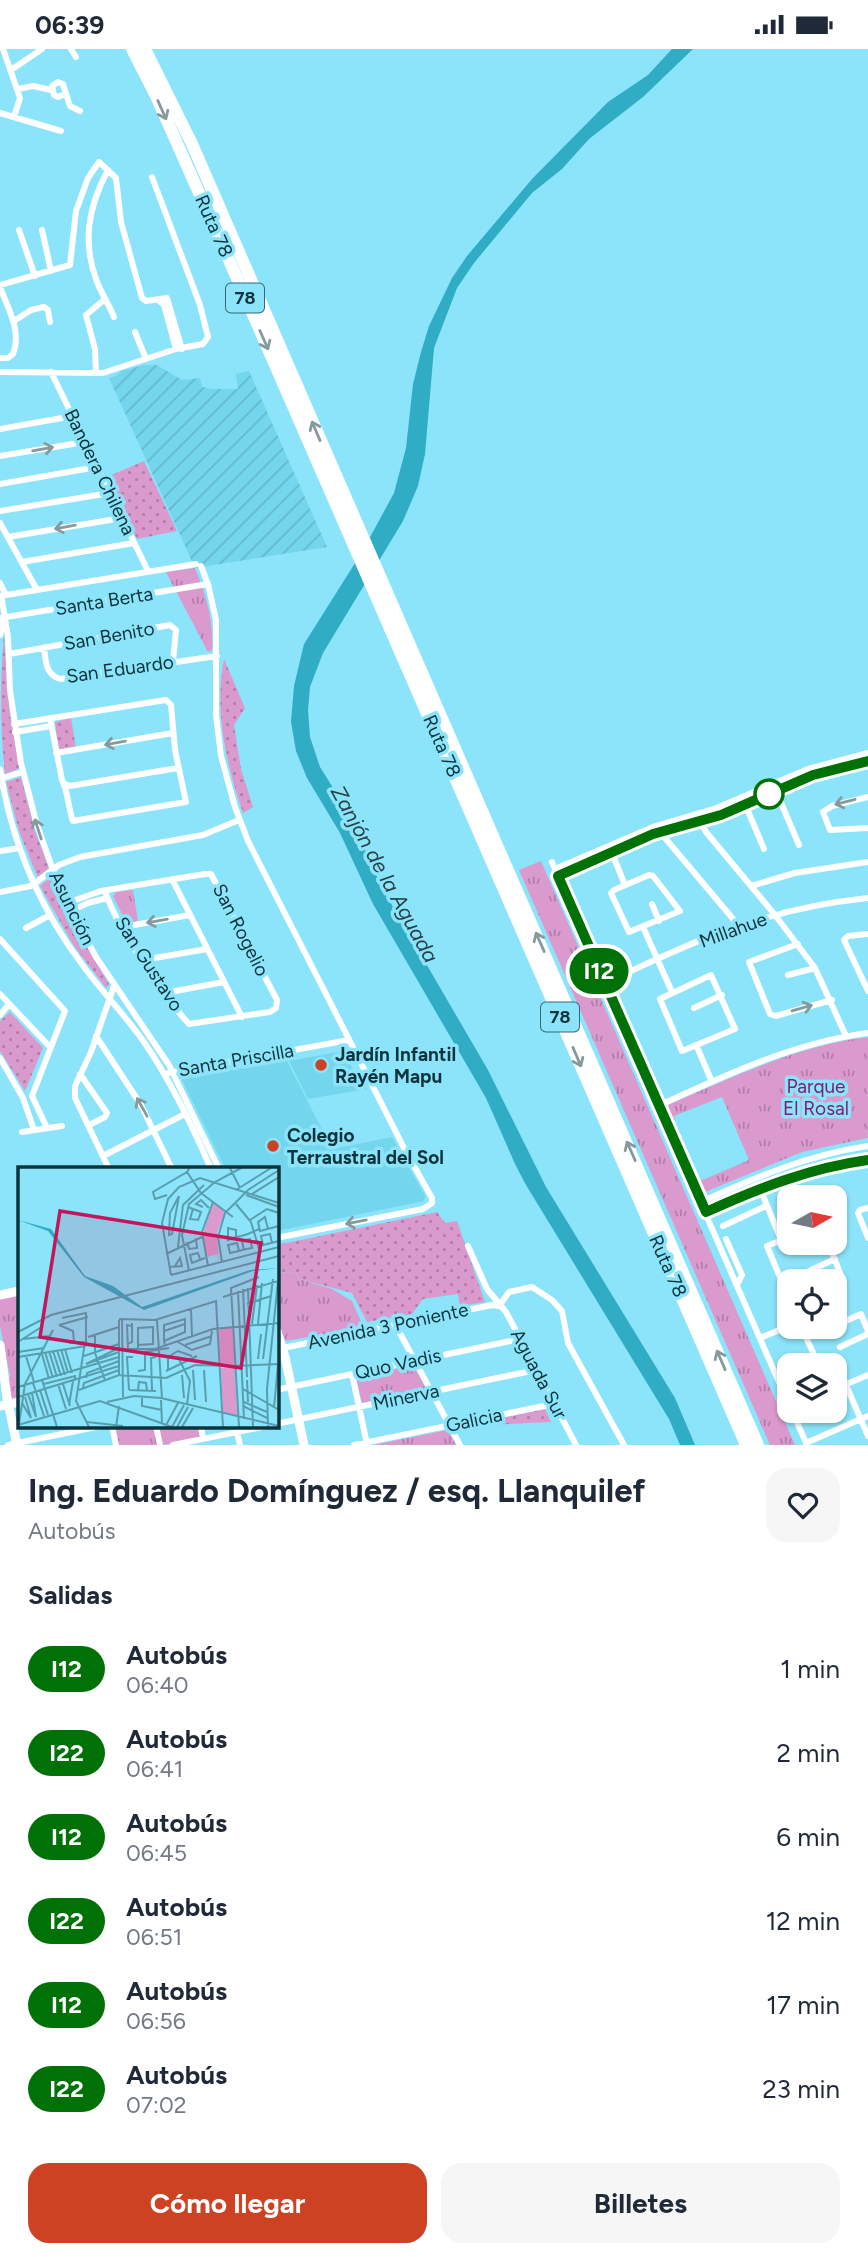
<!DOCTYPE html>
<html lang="es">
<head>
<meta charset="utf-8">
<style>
	:root { --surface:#fff; --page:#f6f6f7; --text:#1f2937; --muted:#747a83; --accent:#cc4223 }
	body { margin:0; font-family:Figtree,sans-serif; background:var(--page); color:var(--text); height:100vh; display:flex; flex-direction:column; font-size:26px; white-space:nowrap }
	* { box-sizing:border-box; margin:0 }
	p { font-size:23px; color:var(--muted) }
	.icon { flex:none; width:38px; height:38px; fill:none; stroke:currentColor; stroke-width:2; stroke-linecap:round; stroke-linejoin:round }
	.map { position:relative; height:1396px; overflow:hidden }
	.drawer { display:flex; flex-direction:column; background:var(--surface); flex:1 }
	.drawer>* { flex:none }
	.badge { padding:0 14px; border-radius:23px; font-size:24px; line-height:46px }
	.needle { width:46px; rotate:81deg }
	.buttons { position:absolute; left:777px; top:1136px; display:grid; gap:14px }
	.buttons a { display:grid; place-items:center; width:70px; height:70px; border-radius:14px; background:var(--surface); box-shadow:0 2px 5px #0004; font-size:35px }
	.map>.badge { position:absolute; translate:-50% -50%; box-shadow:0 0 0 4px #fff }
	h2 { padding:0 28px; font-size:26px; line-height:63px }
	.round { display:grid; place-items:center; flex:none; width:74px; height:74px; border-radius:21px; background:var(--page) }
	.headline { display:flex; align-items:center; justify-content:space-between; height:119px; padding:0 28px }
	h1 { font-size:33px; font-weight:700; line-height:52px }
	.cta { display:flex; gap:14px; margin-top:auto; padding:14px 28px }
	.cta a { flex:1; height:80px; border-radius:21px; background:var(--accent); color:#fff; font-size:28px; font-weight:700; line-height:80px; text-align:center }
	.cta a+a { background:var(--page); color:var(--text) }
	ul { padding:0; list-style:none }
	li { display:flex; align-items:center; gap:21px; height:84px; padding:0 28px }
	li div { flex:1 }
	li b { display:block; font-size:26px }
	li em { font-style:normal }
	li .badge { min-width:77px; font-weight:700; text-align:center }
	.status { display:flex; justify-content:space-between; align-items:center; height:49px; padding:0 35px; background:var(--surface); direction:ltr }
	.status svg { height:19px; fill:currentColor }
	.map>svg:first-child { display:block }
</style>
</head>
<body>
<div class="status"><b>06:39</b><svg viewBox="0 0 49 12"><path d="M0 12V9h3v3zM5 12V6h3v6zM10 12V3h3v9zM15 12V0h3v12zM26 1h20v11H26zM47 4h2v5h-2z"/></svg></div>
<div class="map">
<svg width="868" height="1396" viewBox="0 0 868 1396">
	<defs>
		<pattern id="industrial-furrows" width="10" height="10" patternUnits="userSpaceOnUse" patternTransform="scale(1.75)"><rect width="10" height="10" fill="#74d6ed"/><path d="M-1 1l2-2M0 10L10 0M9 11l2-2" fill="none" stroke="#63b8cc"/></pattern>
		<pattern id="grass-dots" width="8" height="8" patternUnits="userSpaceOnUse" patternTransform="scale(1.75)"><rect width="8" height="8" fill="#db9ace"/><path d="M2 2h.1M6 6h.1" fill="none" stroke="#b07ea8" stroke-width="1.8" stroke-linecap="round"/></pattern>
		<pattern id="park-tufts" width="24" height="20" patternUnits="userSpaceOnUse" patternTransform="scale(1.75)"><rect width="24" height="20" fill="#db9ace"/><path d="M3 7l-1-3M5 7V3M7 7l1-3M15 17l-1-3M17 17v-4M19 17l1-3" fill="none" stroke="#b07ea8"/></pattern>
	</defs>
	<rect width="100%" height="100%" fill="#8be4f9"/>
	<path fill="#74d6ed" d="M343,1002L353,1020L341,1022L343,1036L363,1033L367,1040L308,1050L289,1012Z
		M287,1012L332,1100L392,1088L425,1147L424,1152L277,1182L276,1120L225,1119L182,1031L186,1026H202Z"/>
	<path fill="url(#industrial-furrows)" d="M145,316H157L182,331L200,329L202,338L212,340H238L236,325L249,322L327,498L195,519L109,329L116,327L121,322Z"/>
	<path fill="url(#grass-dots)" d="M144,412L177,482L137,490L107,428Z
		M4,585L10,667L20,719L5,725C0,678 0,632 4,585Z
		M224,610L245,659L234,676L241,720L253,758L243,764C226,714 214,662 224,610Z
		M71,669L76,699L61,701L58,698L55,673Z
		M21,728L35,782L49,819L38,829L19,782L6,733Z
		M52,827L63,855L109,935L106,939L74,897L40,837Z
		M10,963L43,999L25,1042L0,1002V972Z
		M437,1163L445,1174L457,1172L485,1253L460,1257L458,1245L423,1250L412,1265L367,1273L352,1244L299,1230L296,1223L277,1224L276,1196Z
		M545,1360L551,1373L464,1377Z"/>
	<path fill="url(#park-tufts)" d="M195,519C206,545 214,573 212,601L208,603L166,523Z
		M541,812L795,1396H770L519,821Z
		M133,841L138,872L127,875L113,847L116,843Z
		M868,988V1089L802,1103L705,1143L702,1142L698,1133L749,1111L722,1048L674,1067L675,1071L670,1072L665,1061L670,1055C735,1027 797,997 868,988Z
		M296,1223L299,1230L332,1240L352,1252L364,1279L285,1292L277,1272V1224Z
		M19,1245V1348L10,1350L7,1333L10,1327L0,1277V1249Z
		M415,1316L427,1341L362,1354L356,1328Z
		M114,1377H154L158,1396H118Z
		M158,1377H199L201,1389L162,1396Z
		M448,1381L456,1396H373Z"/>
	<path fill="#31acc5" d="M672,0H693L643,48L589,90L562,120L532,144L474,214L457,239L434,299L425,405L418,437L403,472L323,604L310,638L308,661L310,688L320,718L350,766L382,839L488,1021L546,1138L675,1349L695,1396H680L669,1370L526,1136L515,1115L486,1049L373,855L340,784L307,729L296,702L291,673L294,637L304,595L362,503L394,444L406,399L413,335L421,303L429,277L452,229L467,207L532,130L608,53L648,26Z"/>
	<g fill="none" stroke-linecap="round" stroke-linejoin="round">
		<path stroke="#fff" stroke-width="6" d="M3,0L20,49L14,68
			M71,0L76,8
			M11,21L42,0
			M18,40L33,37L51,41
			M65,45L58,48L54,46L52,37L58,33L63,35L70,57L80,62
			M0,64L61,82
			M108,121C88,158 82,194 97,233C102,245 109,256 114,268
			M19,181L35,227
			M42,181L51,222
			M0,236L70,216L76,162L88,129L99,113L116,129L121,173L142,249L146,252L167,249L182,300
			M0,238C8,259 22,283 13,305L8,309H0
			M158,251L164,256L176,300
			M14,272L31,261L44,258L48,261L50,273
			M135,283L146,310
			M0,323L103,324L176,300L203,295L208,288L200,256L152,128
			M51,323L148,522
			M96,324L95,300L86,266L105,250
			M0,380L73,367
			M0,407L85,393
			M0,435L97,418
			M0,462L110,444
			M0,474L37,541
			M8,488L122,469
			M22,513L134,494
			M201,517L208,535L216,571V665L221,707L235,758L248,792L327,947L406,1103L432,1149V1154L423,1160L276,1189
			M0,534L6,546
			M0,547L196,515
			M2,551L8,588L10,641L21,714L37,776L53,821L71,862L96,908L169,1016L219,1120
			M0,569L208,535
			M0,586L4,570
			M44,599C46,612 45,625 60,630L217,607
			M9,605L170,576L176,581L173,612
			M14,675L166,651L171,656L175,701L186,753L73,772C68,759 68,742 62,731L50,669
			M15,683L51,677
			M56,704L173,684
			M0,720C11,792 40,860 84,918C103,944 126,967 144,993C171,1032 192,1076 211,1120
			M0,730L22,723
			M65,735L70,737L178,719
			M776,742L799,796
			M868,748L832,757L823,763L830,781L868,779
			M745,755L764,800
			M699,770L706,783L775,866L815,919L846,987
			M660,783L739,877
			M0,802L20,799
			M611,802L625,836
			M552,813L789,1356
			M555,820L653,778L714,760L808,720L868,704
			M649,826L653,827L680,862L629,883L611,844L614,841Z
			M558,827L653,785L721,766L813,726L868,712
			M172,830L242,968
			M751,837L795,824L868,813
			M0,843L31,837L59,816L80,808L203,786L239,771
			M67,854L101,842L205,825H211L277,951L276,959L270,963L189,975C164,948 116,877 105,842
			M652,855L659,872
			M71,862L88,854L107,849
			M123,878L190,866
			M643,878L672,943
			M26,879L50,866
			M868,885L848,887L844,891L868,942
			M0,890L65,962L32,1047
			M798,895L749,913L770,965L776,967L832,951
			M143,911L207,900
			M711,926L735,980L682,1002L660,950Z
			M788,926L815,919
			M604,934C654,912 705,886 758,871C794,860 831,853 868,849
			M165,944L224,933
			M0,945L50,998
			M694,959L722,946
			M0,966L9,955
			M96,987L141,1056L172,1120
			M697,998L712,1033
			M0,1009L23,1049L34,1081
			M168,1024L349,991
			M80,1025L107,1064L105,1068L89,1076
			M32,1047L47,1079
			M658,1057C726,1026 793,994 868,984
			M22,1083L62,1077
			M103,1107L185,1065
			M109,1120L75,1049V1037L91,1003L114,937
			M760,1139L781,1191
			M701,1153C756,1128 808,1106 868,1097
			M868,1159L860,1161L858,1164L868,1189
			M706,1163C759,1139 810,1120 868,1111
			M723,1177L766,1157
			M789,1188L767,1197L789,1250
			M726,1190L742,1226L737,1236
			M828,1194L843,1231L835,1235
			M468,1197L487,1240L506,1263L576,1396
			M809,1222L835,1210
			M499,1257L509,1243L532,1238L552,1251L562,1262L568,1294L624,1396
			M395,1275L460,1396
			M835,1277L861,1265L868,1282
			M801,1278L819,1316
			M806,1288L833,1278
			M760,1289L789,1277
			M840,1298L868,1285
			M283,1299L492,1256L499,1257
			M352,1325L367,1395
			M846,1336L868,1387
			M835,1340L868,1326
			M276,1341L520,1290
			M792,1362L807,1396
			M276,1375L536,1321
			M112,1377L116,1396
			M156,1377L160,1396
			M201,1377L203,1390
			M237,1383L240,1396
			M806,1394L868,1367
			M8,1396L101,1377
			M173,1396L267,1377
			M354,1396L554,1355"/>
		<path stroke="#fff" stroke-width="9" d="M0,1246L19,1242
			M276,1279L285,1308L304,1396
			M0,1296L7,1349L17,1396
			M0,1357L19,1353"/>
		<path stroke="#fff" stroke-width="12" d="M132,0L156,47L248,254L746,1396
			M145,0L192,95L758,1396"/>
	</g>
	<defs><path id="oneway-shaft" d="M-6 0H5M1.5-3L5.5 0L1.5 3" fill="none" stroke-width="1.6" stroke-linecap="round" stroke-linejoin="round" transform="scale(1.75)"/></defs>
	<g stroke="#869a9e">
		<use href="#oneway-shaft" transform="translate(162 61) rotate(66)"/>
		<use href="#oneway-shaft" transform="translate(264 291) rotate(66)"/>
		<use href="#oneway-shaft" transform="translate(316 382) rotate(-113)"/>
		<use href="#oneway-shaft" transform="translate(43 400) rotate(-10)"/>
		<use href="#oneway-shaft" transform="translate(65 478) rotate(170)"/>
		<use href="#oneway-shaft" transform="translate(115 694) rotate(170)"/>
		<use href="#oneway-shaft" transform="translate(845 753) rotate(166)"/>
		<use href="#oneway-shaft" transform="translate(38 780) rotate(-108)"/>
		<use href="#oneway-shaft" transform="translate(157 872) rotate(170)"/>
		<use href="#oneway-shaft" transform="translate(540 893) rotate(-114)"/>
		<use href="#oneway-shaft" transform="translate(802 959) rotate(-16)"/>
		<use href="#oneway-shaft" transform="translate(577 1008) rotate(67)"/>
		<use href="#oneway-shaft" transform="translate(142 1058) rotate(-119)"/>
		<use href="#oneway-shaft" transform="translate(631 1102) rotate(-114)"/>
		<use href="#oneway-shaft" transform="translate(356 1173) rotate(169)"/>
		<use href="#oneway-shaft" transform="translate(721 1311) rotate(-113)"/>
	</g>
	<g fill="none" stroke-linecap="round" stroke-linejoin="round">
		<g stroke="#fff" stroke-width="16">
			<path id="line" d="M868,712L813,726L721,766L653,785L558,827L706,1163C759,1139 810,1119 868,1111"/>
		</g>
		<use href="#line" stroke="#007106" stroke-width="10"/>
	</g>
	<circle fill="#fff" stroke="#007106" stroke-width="3.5" cx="769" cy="745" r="14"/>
	<g fill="#cc4223" stroke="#8be4f9" stroke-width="2.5">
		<circle cx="321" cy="1016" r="7"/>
		<circle cx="273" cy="1097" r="7"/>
	</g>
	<g text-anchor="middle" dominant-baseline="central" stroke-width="7" stroke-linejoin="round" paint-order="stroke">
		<g fill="#8be4f9" stroke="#336975" stroke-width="2">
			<rect x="226" y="234.5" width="38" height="29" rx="5"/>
			<rect x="541" y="953.5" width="38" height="29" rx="5"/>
		</g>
		<g font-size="18" font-weight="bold" fill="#0d343d">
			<text x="245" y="249">78</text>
			<text x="560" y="968">78</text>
		</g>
		<g font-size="19" fill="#0d343d" stroke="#8be4f9">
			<text transform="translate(214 177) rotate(66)">Ruta 78</text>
			<text transform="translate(100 423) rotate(64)">Bandera Chilena</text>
			<text transform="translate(104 552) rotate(-9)">Santa Berta</text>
			<text transform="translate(109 587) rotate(-10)">San Benito</text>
			<text transform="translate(120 620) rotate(-8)">San Eduardo</text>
			<text transform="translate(442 697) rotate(66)">Ruta 78</text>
			<text transform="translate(72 859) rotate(64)">Asunción</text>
			<text transform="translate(241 881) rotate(63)">San Rogelio</text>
			<text transform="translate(733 881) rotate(-20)">Millahue</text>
			<text transform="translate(149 915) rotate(57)">San Gustavo</text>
			<text transform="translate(236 1011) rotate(-10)">Santa Priscilla</text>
			<text transform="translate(668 1217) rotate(66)">Ruta 78</text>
			<text transform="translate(388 1277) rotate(-12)">Avenida 3 Poniente</text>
			<text transform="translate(398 1315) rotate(-12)">Quo Vadis</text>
			<text transform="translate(539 1325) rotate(62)">Aguada Sur</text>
			<text transform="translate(406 1348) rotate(-12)">Minerva</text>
			<text transform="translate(474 1371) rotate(-12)">Galicia</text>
		</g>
		<g font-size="19" font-weight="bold" fill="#0d343d" stroke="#8be4f9" text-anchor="start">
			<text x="335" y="1005">Jardín Infantil<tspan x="335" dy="22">Rayén Mapu</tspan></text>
			<text x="287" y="1086">Colegio<tspan x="287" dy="22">Terraustral del Sol</tspan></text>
		</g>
		<g font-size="19" fill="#811c74" stroke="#8be4f9">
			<text x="816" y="1037">Parque<tspan x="816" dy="22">El Rosal</tspan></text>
		</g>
		<g font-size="21" font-style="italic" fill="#284248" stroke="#8be4f9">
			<text transform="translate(385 825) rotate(61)">Zanjón de la Aguada</text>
		</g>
	</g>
	<g transform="translate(18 1118)">
		<rect width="261" height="261" fill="#8be4f9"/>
		<path d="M195,35L207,44L199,66L201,95L199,87L190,90L184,71ZM215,159L219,249L205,245L203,201H209L202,199L201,163Z" fill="#db9ace"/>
		<path d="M0,53L33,62L67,109L95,119L124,140L232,103L261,101L235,104L126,143L66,110L30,64Z" fill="#31acc5"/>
		<path fill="none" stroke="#599eae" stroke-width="2" d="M172,0L169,5L183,26L215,50M212,1L222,21M218,23L253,1M234,27L261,10M149,28L137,32L135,25L169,5M228,28L261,40M161,29L154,67L151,68L152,46ZM218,37L233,55L242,85M170,40L175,42L178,43L183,45L180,53L172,52L175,42M185,40L178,37L183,33L191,41M232,53L249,42L261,46M250,62L247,50L240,55L242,64L261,59M218,70V63L210,61V73L218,70L223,69L230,67L241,62M169,75L171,82L179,81L178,71M254,76L252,67L243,69L245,78L261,74M160,80L165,38L186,18M221,84L219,76L210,78L212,86L221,84L224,83L234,81L232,72L224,74L226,83M148,87L184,70M182,92L180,86L172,88L174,96L187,91M204,95L200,70L207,46L230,23L261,3M190,99L184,65L195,35M151,100L164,99L162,91L157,99M171,104L164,68L171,37L197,15L225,0M153,108L144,56L150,32L161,20L182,11L261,36M153,108L261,80M230,121L235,260M225,122L229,210M220,124L226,252M205,130L260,114L249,222L250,260M229,137L253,129M173,142L174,169M44,151L68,146V179M101,152L137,153L198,134L205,260M104,152L105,230M101,153V208M139,153L144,232M234,157L239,118M240,157L244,116M41,158L70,150M41,158L55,164L56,175M146,164L167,157M0,165L33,148L261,89M77,168V186L87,213M70,170L101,160M5,172L32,169M146,174L167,165V152L146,158V174L147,179M0,175L25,159M160,175L174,183L192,177L194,164M51,176L67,175L58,234L71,260M109,177L114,175V156M167,178L194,169M101,181L68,197L101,185M43,182L50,206M47,182L54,206M102,182H137L195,162L261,156M110,182L109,158L114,159M39,183L47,208M120,183V161L135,160V177L120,178M31,184L39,210M35,184L43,209M0,185L26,181M27,185L35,211M119,186L151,181M24,187L31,212M8,189L16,215M66,189L101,177M0,190L68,179M160,190L172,214L169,238M240,192L243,167M245,192L255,112M216,199L261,197M150,203V190L160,184L174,189M175,203L177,233M186,203L188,235M120,204L127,203V184M148,204L179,189M164,208L166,231M68,211L69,206L101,194M24,213L39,260M229,213L230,235M15,216L26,249M26,217L57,209V214M40,217L48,242M45,217L52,239M0,220L101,190M65,221L66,216L101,203M225,222L261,243M22,223L30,248M61,223L101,208L148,211L177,198L214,199M111,223L109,190H115M111,223L138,224M120,223L121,215L128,216L129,223M134,224L133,191L138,190M10,227L18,250L14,226M0,230L101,199M124,231V239L144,243M143,233L144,256M89,235L116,229L143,231L261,259M226,235L249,245M4,236L13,251L7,230M51,238L55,214M225,239L249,251M256,241L260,197M69,255L105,259M1,257L7,217L35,163M0,258L82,234L154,260M98,260L101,239M147,260L160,236M154,260L166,238M159,260L170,240M164,260L175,241M221,260L213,121L241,110"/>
		<path fill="#c2185b" fill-opacity="0.15" stroke="#c2185b" stroke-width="3.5" d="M42,44L243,76L223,201L22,170Z"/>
		<rect width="261" height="261" fill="none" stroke="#0d343d" stroke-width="3.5"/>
	</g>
</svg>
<div class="buttons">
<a><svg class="needle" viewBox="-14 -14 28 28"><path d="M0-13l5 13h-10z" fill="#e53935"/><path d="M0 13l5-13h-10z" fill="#747a83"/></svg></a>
<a><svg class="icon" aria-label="locate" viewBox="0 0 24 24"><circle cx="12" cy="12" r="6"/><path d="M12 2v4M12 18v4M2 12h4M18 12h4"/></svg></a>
<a><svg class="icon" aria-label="layers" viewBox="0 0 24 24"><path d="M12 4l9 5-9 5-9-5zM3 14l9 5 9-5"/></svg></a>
</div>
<b class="badge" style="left:599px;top:922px;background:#007106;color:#fff">I12</b>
</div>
<section class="drawer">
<div class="headline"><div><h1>Ing. Eduardo Domínguez / esq. Llanquilef</h1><p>Autobús</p></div><a class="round"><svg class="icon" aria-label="heart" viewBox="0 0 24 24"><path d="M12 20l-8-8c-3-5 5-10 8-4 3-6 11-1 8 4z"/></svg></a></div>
<h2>Salidas</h2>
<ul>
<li><span class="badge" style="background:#007106;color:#fff">I12</span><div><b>Autobús</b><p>06:40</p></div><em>1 min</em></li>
<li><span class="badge" style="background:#007106;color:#fff">I22</span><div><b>Autobús</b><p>06:41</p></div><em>2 min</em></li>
<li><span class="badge" style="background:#007106;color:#fff">I12</span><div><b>Autobús</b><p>06:45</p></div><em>6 min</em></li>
<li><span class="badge" style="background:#007106;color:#fff">I22</span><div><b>Autobús</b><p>06:51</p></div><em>12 min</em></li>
<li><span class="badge" style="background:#007106;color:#fff">I12</span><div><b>Autobús</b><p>06:56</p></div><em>17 min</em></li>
<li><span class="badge" style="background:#007106;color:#fff">I22</span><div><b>Autobús</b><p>07:02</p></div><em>23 min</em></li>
</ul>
<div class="cta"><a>Cómo llegar</a><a>Billetes</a></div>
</section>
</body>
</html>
